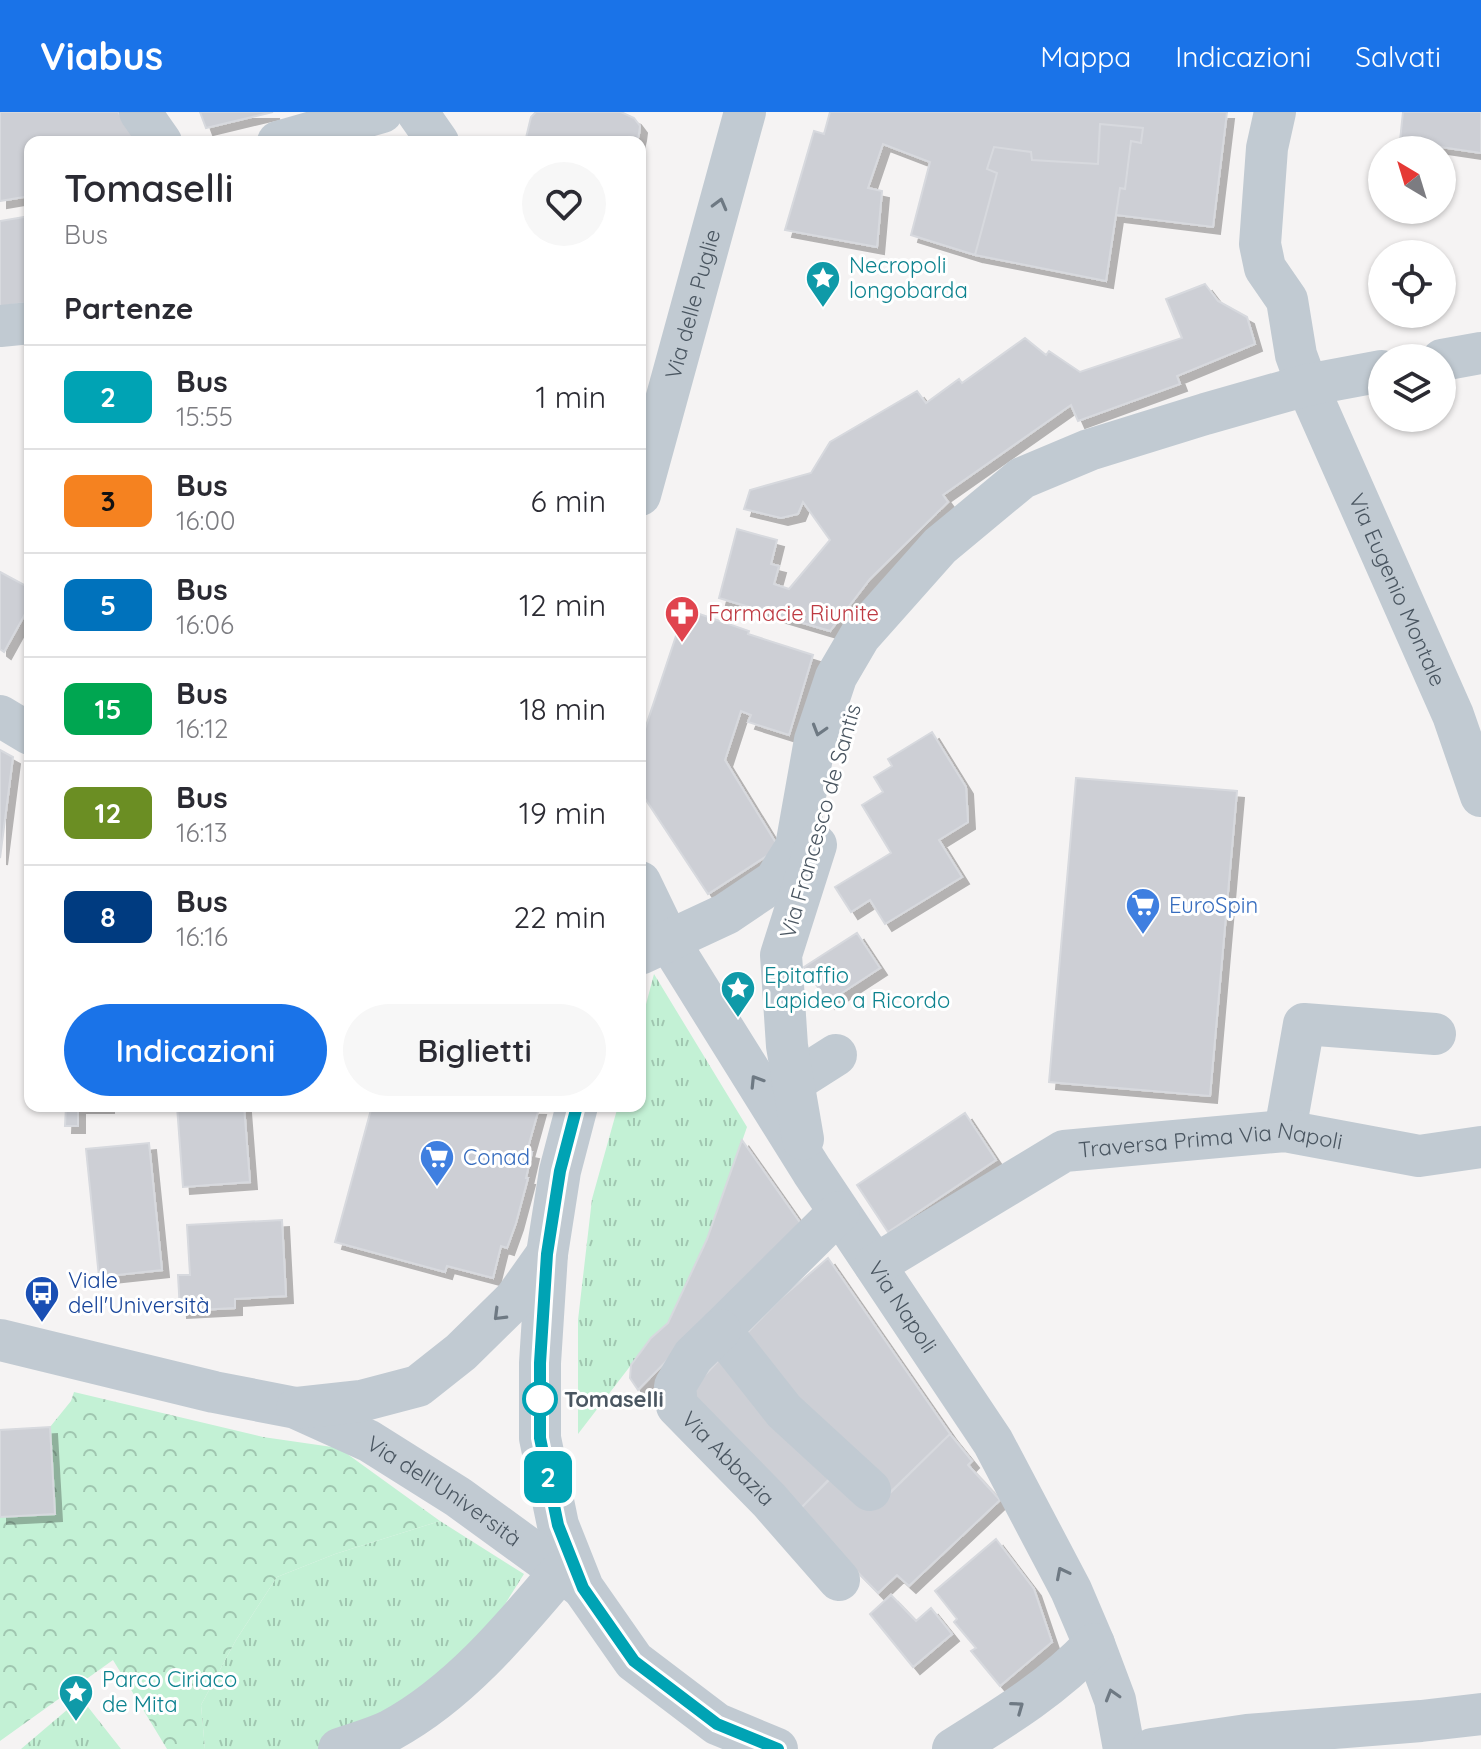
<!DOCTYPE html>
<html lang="it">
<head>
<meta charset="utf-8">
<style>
	:root { --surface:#fff; --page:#f7f7f7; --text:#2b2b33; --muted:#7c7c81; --line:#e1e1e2; --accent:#1a73e8 }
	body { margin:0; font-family:Quicksand,sans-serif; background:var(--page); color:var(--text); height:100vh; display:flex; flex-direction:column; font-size:30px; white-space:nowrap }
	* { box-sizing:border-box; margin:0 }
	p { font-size:26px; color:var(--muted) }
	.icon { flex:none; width:44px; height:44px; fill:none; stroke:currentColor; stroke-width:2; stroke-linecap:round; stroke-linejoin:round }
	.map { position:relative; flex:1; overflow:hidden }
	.panel { position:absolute; left:24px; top:24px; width:622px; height:976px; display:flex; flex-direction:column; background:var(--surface); border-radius:16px; box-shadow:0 2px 6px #0004 }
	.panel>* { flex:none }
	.badge { padding:0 16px; border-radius:12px; font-size:28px; line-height:52px }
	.needle { width:52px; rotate:322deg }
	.fabs { position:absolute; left:1368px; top:24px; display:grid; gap:16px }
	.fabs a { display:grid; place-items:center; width:88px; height:88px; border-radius:50%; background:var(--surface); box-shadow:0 2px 6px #0004; font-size:40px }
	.map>.badge { position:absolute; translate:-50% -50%; box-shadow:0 0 0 4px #fff }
	h2 { padding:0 40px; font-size:30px; line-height:72px }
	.round { display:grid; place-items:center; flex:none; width:84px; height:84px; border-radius:42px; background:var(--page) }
	.headline { display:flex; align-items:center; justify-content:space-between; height:136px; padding:0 40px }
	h1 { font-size:38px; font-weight:600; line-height:60px }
	.button { display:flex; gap:16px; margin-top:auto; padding:16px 40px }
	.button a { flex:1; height:92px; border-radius:48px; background:var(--accent); color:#fff; font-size:32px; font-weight:600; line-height:92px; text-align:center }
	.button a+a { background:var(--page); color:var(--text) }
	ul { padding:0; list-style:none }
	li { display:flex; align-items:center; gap:24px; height:104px; padding:0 40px; border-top:2px solid var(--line) }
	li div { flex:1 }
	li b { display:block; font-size:30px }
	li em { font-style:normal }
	li .badge { min-width:88px; font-weight:700; text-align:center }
	header { display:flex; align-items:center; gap:48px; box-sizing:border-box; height:112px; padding:0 40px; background:var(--accent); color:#fff }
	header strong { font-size:38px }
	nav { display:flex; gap:44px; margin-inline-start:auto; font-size:28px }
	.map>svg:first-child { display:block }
</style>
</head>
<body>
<header>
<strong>Viabus</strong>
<nav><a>Mappa</a><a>Indicazioni</a><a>Salvati</a></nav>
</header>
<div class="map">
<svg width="1481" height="1637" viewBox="0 0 1481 1637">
	<defs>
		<pattern id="grass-tufts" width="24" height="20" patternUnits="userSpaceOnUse" patternTransform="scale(2)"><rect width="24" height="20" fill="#c3f1d5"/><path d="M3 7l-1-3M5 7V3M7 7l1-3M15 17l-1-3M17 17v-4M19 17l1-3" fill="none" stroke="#a0c6b0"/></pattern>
		<pattern id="forest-crowns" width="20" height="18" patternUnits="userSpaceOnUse" patternTransform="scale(2)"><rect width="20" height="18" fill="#c3f1d5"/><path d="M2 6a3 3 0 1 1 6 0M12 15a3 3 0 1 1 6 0" fill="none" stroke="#a0c6b0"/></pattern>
		<filter id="shadow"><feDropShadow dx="7" dy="7" stdDeviation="0" flood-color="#0004"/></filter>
	</defs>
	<rect width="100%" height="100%" fill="#f5f3f3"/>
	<path fill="url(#grass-tufts)" d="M654,862L747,1015L708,1127L668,1211L651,1227L578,1322V1208L592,1087L618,994H640V915Z
		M440,1409L524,1462L488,1519L421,1588L319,1637H205L201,1593L236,1528L277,1465L335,1442Z
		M81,1586L121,1637H21Z"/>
	<path fill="url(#forest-crowns)" d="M74,1280L263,1325L339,1336L440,1409L335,1442L277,1465L236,1528L201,1593L205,1637H167L113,1548L0,1629V1405L54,1401L50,1315L71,1289Z"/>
	<path fill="#cdcfd5" stroke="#d7d9de" stroke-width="2" filter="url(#shadow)" d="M0,0H118L139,30H30V84L0,89Z
		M200,0H273L206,16Z
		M536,0H621L634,6L640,14L639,22L637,30H525L531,5Z
		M830,0H1227L1213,115L1116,103L1120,76L1125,77L1131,29L1141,31L1143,16L1100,12L1098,52L1032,48L1031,40L994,35L987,57L997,61L975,143L911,123L930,50L883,32L868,76L882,79L877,135L785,118L814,19L824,22Z
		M1403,0H1481V41L1400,29Z
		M1100,12L1143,16L1141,31L1131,29L1125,77L1120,76L1106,169L975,143L997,61L987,57L994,35L1031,40L1032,48L1098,52Z
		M30,104V190L0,195V109Z
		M1205,172L1218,189L1247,205L1255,232L1177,264L1180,272L1078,309L1071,293L943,383L948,390L870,467L830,519L719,486L737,417L777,428L771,452L779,454L774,472L789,477L830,428L803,390L798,402L781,406L744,397L750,378L811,361L830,330L917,279L926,291L959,267L962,271L1025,226L1046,243L1049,239L1080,260L1182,226L1166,187Z
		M0,460L30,476V493L4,540L0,537Z
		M685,497L749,519L748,522L813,543L789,623L748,610L751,603L741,599L725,648L779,736L708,782L640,679V632Z
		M932,620L966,675L968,710L939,728L962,765L885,812L870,788L851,800L835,775L891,741L862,693L883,680L874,665L892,654L888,647Z
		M0,638L13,645L0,746Z
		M1076,666L1237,679L1210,984L1049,970Z
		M857,821L880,856L828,890L804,855Z
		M26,927H30V959H25Z
		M66,994H108H78V1014H65Z
		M177,994H244L250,1070L183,1075Z
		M372,994L539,996L527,1039L532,1040L526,1066H528L516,1111L507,1136L501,1134L493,1166L447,1154L445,1160L335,1130Z
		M965,1001L996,1048L888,1120L857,1073Z
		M742,1028L801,1112L638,1278L630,1266L631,1253L651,1226L668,1211L707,1127Z
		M149,1031L162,1158L99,1165L86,1037Z
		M282,1108L286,1184L235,1187V1196L180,1199L178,1163H190L187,1113Z
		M828,1146L950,1322L890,1381L766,1252L744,1224L780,1187Z
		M719,1248L834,1363L798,1399L688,1281Z
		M50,1315L55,1402L0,1405V1318Z
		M950,1322L972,1349L968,1353L1000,1388L909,1474L897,1463L878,1481L798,1399L839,1357L876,1394Z
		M996,1427L1034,1477L1052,1530L1000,1574L971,1539L976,1536L954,1510L957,1507L935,1479Z
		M891,1483L916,1509L931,1496L952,1522L913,1555L870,1502Z"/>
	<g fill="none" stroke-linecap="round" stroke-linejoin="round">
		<g stroke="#c1cad2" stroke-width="42">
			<path d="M140,0L161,30"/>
			<path d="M417,0L438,30"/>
			<path id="s1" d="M1275,0L1267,36L1260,132L1265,156L1287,188L1296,243L1307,273L1453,603L1481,684"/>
			<path d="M278,30L382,0"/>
			<path d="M0,214L30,211"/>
			<path d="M1442,248L1481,241"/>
			<path id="s2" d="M640,383L745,0"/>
			<path d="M0,604L30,622"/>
			<path id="s3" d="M640,770L668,828L812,1059L993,1330L1071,1478L1094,1532L1115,1588L1124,1637"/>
			<path d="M640,842L726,802L775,769L796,735L815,628L836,565L860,524L940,434L1022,366L1089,338L1205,302L1307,273L1382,259"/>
			<path d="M792,971L836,943"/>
			<path d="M577,994L560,1059L547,1142L540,1251V1326L558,1413L583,1476L634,1549L717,1612L777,1637"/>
			<path d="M1285,1019L1304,912L1435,922"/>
			<path d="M803,1027L787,934L781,843L816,733"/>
			<path d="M839,1100L720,1218L784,1299L870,1378"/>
			<path id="s4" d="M875,1153L1064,1039L1285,1019L1419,1044L1481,1035"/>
			<path id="s5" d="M720,1218L693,1244L675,1274L677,1294L769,1388L839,1468"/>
			<path id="s6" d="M0,1228L214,1280L296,1296L369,1329L458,1385L582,1475"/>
			<path d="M297,1296L361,1289L418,1274L461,1240L515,1187L547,1142"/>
			<path d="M339,1637C356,1631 375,1626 391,1618C459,1581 512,1517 561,1459"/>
			<path d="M953,1637C1003,1606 1054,1575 1094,1532"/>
			<path d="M1152,1637L1247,1623L1421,1609L1481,1602"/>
		</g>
	</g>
	<defs><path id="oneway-chevron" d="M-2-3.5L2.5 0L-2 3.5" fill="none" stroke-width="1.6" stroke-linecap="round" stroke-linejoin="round" transform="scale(2)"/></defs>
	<g stroke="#6e7983">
		<use href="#oneway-chevron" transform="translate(720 92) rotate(-75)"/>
		<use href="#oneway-chevron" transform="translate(819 618) rotate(107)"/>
		<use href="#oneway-chevron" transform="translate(756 969) rotate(-122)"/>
		<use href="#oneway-chevron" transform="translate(499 1203) rotate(135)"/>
		<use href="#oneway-chevron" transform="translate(1062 1461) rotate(-117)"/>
		<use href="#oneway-chevron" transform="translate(1112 1583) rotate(-107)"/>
		<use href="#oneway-chevron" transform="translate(1018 1595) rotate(-36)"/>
	</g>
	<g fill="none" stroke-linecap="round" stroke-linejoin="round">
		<g stroke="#fff" stroke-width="18">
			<path id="line" d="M577,994L560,1059L547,1142L540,1251V1326L558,1413L583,1476L634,1549L717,1612L778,1637"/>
		</g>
		<use href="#line" stroke="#00a3b4" stroke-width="12"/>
	</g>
	<defs>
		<g id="sight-pin" transform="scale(1.8)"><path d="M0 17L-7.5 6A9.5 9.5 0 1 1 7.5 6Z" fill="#0f9aa8" stroke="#fff"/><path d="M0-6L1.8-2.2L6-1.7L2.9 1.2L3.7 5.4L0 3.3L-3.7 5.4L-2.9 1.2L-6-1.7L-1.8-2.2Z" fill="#fff"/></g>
		<g id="pharmacy-pin" transform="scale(1.8)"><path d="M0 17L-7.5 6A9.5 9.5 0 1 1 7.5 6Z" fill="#e0444e" stroke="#fff"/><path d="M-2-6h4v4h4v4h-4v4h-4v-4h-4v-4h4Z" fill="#fff"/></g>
		<g id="supermarket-pin" transform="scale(1.8)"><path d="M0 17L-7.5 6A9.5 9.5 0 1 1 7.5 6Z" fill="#3f7fe0" stroke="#fff"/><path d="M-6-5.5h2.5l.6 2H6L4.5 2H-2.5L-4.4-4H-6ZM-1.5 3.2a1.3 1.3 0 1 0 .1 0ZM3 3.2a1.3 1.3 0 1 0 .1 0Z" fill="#fff"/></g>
		<g id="bus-pin" transform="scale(1.8)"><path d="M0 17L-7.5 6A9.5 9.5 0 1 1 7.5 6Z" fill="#1a4fb4" stroke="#fff"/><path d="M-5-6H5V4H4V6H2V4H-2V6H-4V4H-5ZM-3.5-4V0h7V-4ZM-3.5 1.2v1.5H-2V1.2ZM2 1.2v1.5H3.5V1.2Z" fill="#fff"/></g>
	</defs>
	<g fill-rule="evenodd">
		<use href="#sight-pin" x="823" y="166"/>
		<use href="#pharmacy-pin" x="682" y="501"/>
		<use href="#supermarket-pin" x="1143" y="793"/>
		<use href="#sight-pin" x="738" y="876"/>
		<use href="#supermarket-pin" x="437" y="1045"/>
		<use href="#bus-pin" x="42" y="1181"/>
		<use href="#sight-pin" x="76" y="1580"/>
	</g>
	<circle fill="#fff" stroke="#00a3b4" stroke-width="4" cx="540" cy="1287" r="16"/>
	<g text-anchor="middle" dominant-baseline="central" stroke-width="6" stroke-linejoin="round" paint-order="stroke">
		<g font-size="22" fill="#0d838f" stroke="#fff" text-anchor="start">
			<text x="849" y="153">Necropoli<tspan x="849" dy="25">longobarda</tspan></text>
			<text x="764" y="863">Epitaffio<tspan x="764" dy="25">Lapideo a Ricordo</tspan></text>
			<text x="102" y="1567">Parco Ciriaco<tspan x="102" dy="25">de Mita</tspan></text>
		</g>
		<g font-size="22" fill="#4a5661" stroke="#fff">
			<text stroke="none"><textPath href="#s2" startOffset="198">Via delle Puglie</textPath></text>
			<text stroke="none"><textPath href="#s1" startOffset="508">Via Eugenio Montale</textPath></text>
			<text transform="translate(820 709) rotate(-74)">Via Francesco de Santis</text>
			<text stroke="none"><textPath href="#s4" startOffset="368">Traversa Prima Via Napoli</textPath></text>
			<text stroke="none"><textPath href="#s3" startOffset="500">Via Napoli</textPath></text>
			<text stroke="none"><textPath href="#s5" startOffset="166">Via Abbazia</textPath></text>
			<text stroke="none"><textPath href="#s6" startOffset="474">Via dell'Università</textPath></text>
		</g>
		<g font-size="22" fill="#be3a42" stroke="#fff" text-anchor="start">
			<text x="708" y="501">Farmacie Riunite</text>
		</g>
		<g font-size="22" fill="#366cbe" stroke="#fff" text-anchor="start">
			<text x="1169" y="793">EuroSpin</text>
			<text x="463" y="1045">Conad</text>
		</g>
		<g font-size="22" fill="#164399" stroke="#fff" text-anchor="start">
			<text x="68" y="1168">Viale<tspan x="68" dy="25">dell'Università</tspan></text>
		</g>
		<g font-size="22" font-weight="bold" fill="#4a5661" stroke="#fff" text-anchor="start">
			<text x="564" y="1287">Tomaselli</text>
		</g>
	</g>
</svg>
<div class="fabs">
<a><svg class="needle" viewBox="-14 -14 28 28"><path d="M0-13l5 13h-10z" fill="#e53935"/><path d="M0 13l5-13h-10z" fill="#7c7c81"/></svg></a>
<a><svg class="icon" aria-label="locate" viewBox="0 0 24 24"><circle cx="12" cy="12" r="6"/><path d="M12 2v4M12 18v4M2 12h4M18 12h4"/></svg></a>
<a><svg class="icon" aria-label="layers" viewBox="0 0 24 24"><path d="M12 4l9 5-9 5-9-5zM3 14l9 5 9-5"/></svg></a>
</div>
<b class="badge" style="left:548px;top:1365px;background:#00a3b4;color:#fff">2</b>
<section class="panel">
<div class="headline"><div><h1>Tomaselli</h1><p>Bus</p></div><a class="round"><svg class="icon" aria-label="heart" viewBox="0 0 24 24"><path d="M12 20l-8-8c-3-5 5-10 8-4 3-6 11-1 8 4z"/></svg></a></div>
<h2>Partenze</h2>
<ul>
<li><span class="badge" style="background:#00a3b4;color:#fff">2</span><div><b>Bus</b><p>15:55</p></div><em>1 min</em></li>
<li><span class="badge" style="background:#f58220;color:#111">3</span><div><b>Bus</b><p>16:00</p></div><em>6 min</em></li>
<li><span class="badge" style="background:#0072bc;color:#fff">5</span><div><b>Bus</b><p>16:06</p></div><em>12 min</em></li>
<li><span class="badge" style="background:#00a651;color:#fff">15</span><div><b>Bus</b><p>16:12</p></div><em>18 min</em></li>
<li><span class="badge" style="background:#6b8e23;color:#fff">12</span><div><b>Bus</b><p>16:13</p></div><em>19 min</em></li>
<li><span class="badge" style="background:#003b80;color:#fff">8</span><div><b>Bus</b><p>16:16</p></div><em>22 min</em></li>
</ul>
<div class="button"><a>Indicazioni</a><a>Biglietti</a></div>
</section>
</div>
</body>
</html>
